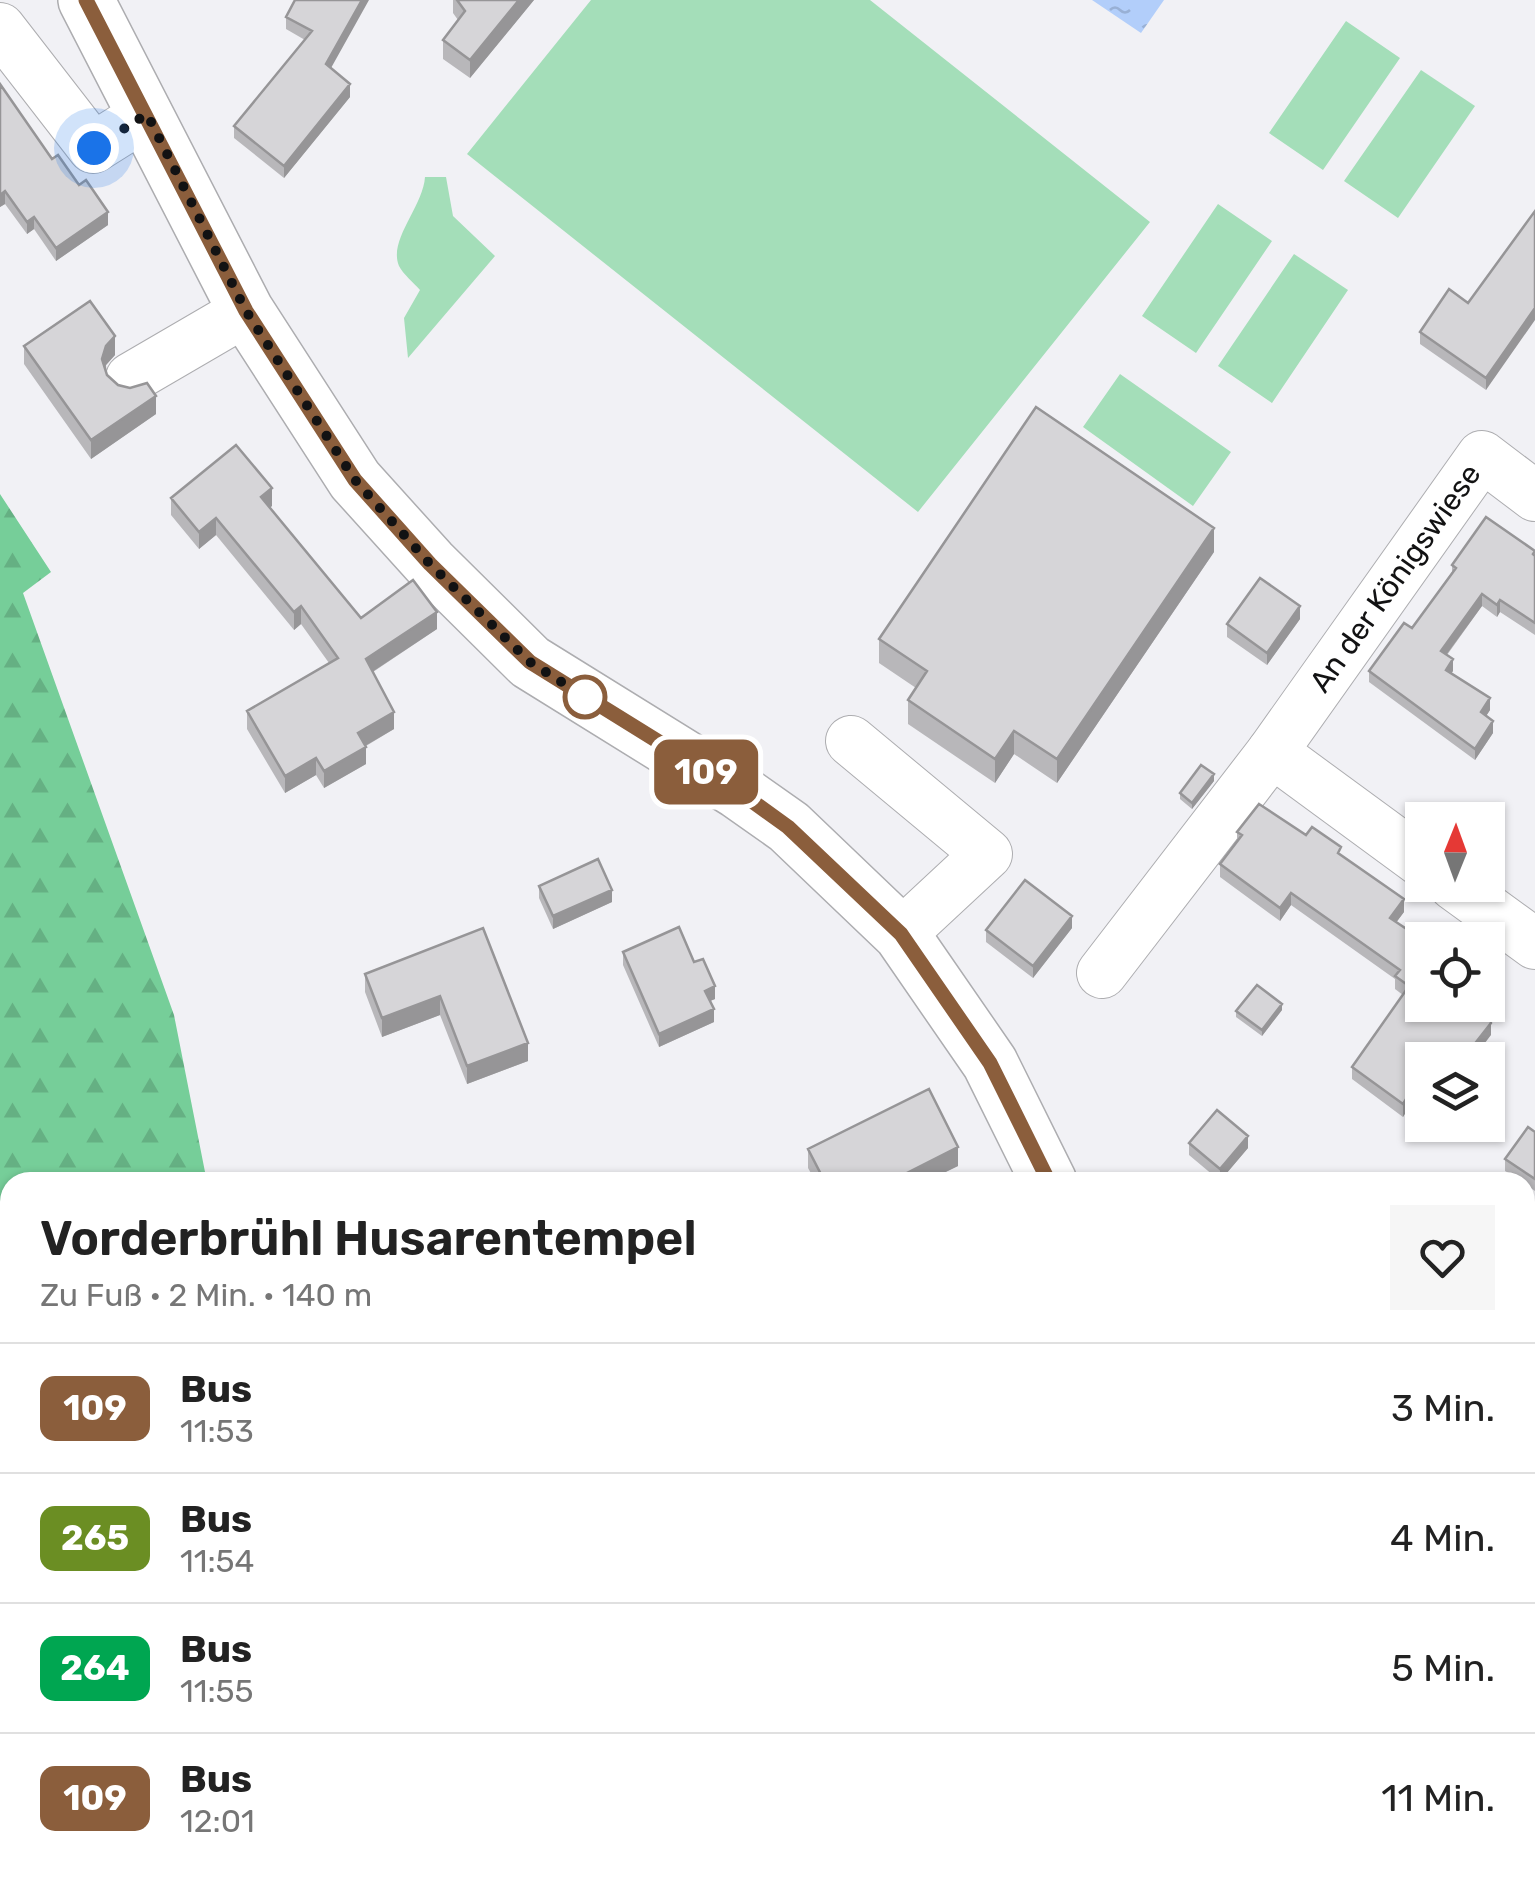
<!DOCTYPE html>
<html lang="de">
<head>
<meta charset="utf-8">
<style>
	:root { --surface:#fff; --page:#f6f6f6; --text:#222; --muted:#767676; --line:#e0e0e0 }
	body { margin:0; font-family:Rubik,sans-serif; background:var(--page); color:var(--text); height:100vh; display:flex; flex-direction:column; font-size:38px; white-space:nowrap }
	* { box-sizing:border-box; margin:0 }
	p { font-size:32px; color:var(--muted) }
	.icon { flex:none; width:55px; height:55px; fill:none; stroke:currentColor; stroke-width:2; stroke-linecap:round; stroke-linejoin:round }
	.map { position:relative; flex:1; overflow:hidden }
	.sheet { position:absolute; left:0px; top:1172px; width:1535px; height:712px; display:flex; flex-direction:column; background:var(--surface); border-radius:30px 30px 0 0; box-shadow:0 2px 8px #0004 }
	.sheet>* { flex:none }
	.badge { padding:0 20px; border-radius:15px; font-size:35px; line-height:65px }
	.needle { width:65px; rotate:1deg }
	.buttons { position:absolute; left:1405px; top:802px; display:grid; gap:20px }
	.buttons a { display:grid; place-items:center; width:100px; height:100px; border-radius:0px; background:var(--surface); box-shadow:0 2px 8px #0004; font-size:50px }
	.you { position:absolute; width:50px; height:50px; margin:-25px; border:8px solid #fff; border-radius:50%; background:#1a73e8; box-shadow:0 0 0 15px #1a73e833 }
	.map>.badge { position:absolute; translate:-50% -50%; box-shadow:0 0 0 5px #fff }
	.round { display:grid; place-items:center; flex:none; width:105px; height:105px; border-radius:0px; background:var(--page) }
	.overview { display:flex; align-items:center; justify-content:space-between; height:170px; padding:0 40px }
	h1 { font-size:48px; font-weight:600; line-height:75px }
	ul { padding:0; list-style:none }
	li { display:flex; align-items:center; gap:30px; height:130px; padding:0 40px; border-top:2px solid var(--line) }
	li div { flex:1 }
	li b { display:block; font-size:38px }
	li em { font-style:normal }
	li .badge { min-width:110px; font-weight:700; text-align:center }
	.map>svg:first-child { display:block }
</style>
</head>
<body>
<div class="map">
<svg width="1535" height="1884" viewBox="0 0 1535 1884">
	<defs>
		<pattern id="forest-firs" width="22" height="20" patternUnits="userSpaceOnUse" patternTransform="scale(2.5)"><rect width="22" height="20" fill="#76ce99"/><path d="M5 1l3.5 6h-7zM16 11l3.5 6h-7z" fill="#65b083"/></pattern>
		<pattern id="water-ripples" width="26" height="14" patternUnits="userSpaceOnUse" patternTransform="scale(2.5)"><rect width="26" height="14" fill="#b2cefa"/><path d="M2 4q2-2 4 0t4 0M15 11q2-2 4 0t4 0" fill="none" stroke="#98b0d5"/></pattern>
	</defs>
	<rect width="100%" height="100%" fill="#f1f1f5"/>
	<path fill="url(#forest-firs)" d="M0,494L51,572L23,593L174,1015L207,1182H10V1875H389L393,1884H0Z"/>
	<path fill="#a4deb9" d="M591,0H870L1150,222L918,512L467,154Z
		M1346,21L1400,58L1323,170L1269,133Z
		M1421,70L1475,106L1398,218L1344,181Z
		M425,177H446L453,216L495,256L408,358L404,318L420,290C414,283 403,274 399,266C388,240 423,207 425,177Z
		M1218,204L1272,241L1196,353L1142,316Z
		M1294,254L1348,290L1272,403L1218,366Z
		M1120,374L1231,452L1193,506L1083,427Z"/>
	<path fill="url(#water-ripples)" d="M1092,0H1164L1141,33Z"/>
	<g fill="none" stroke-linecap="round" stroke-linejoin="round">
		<g stroke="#adadb0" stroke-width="52">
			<g id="minor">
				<path d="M0,28L93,148L147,114"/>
				<path d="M131,378L246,311"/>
				<path d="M851,741L987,854L901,934"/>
				<path d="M1272,752L1422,862"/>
				<path d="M1454,885L1535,944"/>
				<path id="s1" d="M1102,973L1272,752L1482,456L1535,496"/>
				<path d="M142,1884L152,1875"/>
			</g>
		</g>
		<g stroke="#adadb0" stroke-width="58">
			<path id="major" d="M86,0L246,311L355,480L430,563L530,662L738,791L789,827L901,934L990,1063L1049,1182
				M1525,1653L1535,1660"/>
		</g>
		<use href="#minor" stroke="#fff" stroke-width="50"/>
		<use href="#major" stroke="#fff" stroke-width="55"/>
	</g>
	<path fill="#b8b7ba" d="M295,0L330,68L350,97L284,178L234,138V126L305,40L286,29V17Z
		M453,0H534L470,78L443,59V40L458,20L453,13Z
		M0,84L52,159L108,225L56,261L34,229L27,234L5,204L0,207Z
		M1535,211L1486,390L1420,344V332L1468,303Z
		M24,346L115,355L106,365L107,375L156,414L91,459L24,364Z
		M171,498L272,506L269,508L361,618L437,629L373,672L394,729L366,746V764L324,788L316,775L285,793L247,729V711L329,663L301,624L294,630L216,535L199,549L171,515Z
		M1535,551V635L1500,612L1497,617L1482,606L1447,655L1453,671L1451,673L1490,710L1486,716L1493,733L1475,760L1369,682V671L1412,628L1452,572V565Z
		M1214,552L1057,783L1014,754L995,783L908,724V700L916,688L879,663V639Z
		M1300,619L1267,665L1227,637V624Z
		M1214,781L1192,809L1180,799V793Z
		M1237,832L1306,835L1341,855L1404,912L1396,922L1422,1005L1491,1035L1422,1060V1095L1418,1092L1403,1117L1352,1079V1067L1403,995L1395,989V979L1291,905L1280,921L1220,877V864L1237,841Z
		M539,886L612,902L553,929L539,898Z
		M483,928L528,1061L467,1084L440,1015L382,1037L365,992V974Z
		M1072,928L1033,978L986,942V930Z
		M623,952L715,999L710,1001L714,1022L659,1047L623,965Z
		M1282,1010L1262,1036L1236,1017V1011Z
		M1535,1132V1191L1525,1184V1182L1505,1171V1159Z
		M1189,1143L1248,1148L1220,1181L1189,1155Z
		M808,1149L958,1166L925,1182H816L808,1168Z
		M1525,1495L1535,1504V1615L1525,1606Z
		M1535,1777V1884H1531L1525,1871V1781Z"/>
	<path fill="#969597" d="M362,0H369L326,77V64Z
		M519,0H534L470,78V60Z
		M350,84V97L284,178V166Z
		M5,191V204L0,207V195Z
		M108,212V225L56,261V248Z
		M34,217V229L27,234V222Z
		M1535,308V320L1486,390V378Z
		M115,336V355L106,365L102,377V359L106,346Z
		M156,396V414L91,459V440Z
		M272,488V506L261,514V497Z
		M216,518V535L199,549V532Z
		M1214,528V552L1057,783V759Z
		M1482,594V606L1441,662V651Z
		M1500,600V612L1497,617V605Z
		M301,606V624L294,630V612Z
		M1300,606V619L1267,665V653Z
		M437,612V629L366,676V659Z
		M1453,659V671L1446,681V670Z
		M1490,698V710L1481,724V712Z
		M394,712V729L358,750V733Z
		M1493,721V733L1475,760V749Z
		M1014,731V754L995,783V759Z
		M366,747V764L324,788V771Z
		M316,758V775L285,793V776Z
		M1214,774V781L1192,809V803Z
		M612,890V902L553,929V916Z
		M1291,893V905L1280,921V908Z
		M1404,899V912L1390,931V918Z
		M1072,916V928L1033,978V966Z
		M715,986V999L705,1003V991Z
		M440,996V1015L382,1037V1018Z
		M1282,1004V1010L1262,1036V1030Z
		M714,1009V1022L659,1047V1034Z
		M1491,1023V1035L1472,1060H1462Z
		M528,1043V1061L467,1084V1066Z
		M1418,1080V1092L1403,1117V1104Z
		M1248,1136V1148L1220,1181V1169Z
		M958,1147V1166L925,1182H889Z
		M1535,1343V1361L1525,1372V1354Z"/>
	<path fill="#d6d5d8" stroke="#969597" stroke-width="2.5" d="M295,0H362L326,64L350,84L284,166L234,126L312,31L286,17Z
		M457,0H519L470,60L443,40L465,11Z
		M0,84L52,159L58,155L79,185L86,180L108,212L56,248L34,217L27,222L5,191L0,195Z
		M1535,211V308L1486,378L1420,332L1449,289L1468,303Z
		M90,301L115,336L106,346L102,359L107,375L118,385L130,388L147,383L156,396L91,440L24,346Z
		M1036,407L1214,528L1057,759L1014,731L995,759L908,700L927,671L879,639Z
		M236,445L272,488L261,497L361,618L413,580L437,612L366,659L394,712L358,733L366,747L324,771L316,758L285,776L247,711L338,658L301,606L294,612L216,518L199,532L171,498Z
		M1486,517L1535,551L1533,554L1535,556V623L1500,600L1497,605L1482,594L1441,651L1453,659L1446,670L1490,698L1481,712L1493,721L1475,749L1369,671L1404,623L1412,628L1456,568L1452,565Z
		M1260,578L1300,606L1267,653L1227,624Z
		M1201,765L1214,774L1192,803L1180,793Z
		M1259,804L1306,835L1312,827L1341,847L1338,853L1404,899L1390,918L1423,940L1422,1005H1486L1491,1023L1462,1060H1422V1083L1418,1080L1403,1104L1352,1067L1409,986L1395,976L1400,970L1291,893L1280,908L1220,864L1242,835L1237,832Z
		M598,859L612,890L553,916L539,886Z
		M1025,880L1072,916L1033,966L986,930Z
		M679,927L694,962L703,959L715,986L705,991L714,1009L659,1034L623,952Z
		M483,928L528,1043L467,1066L440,996L382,1018L365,974Z
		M1257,985L1282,1004L1262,1030L1236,1011Z
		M929,1089L958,1147L889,1182H825L808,1149Z
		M1217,1110L1248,1136L1220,1169L1189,1143Z
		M1528,1127L1535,1132V1179L1505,1159Z
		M1525,1293L1535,1302V1343L1525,1354Z
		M1525,1495L1535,1504V1602L1525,1594Z
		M1535,1777V1878L1525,1855V1781Z
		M478,1875H538L539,1883L596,1880V1884H474Z
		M798,1875H911V1884H798Z"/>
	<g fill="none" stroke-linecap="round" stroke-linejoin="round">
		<g stroke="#fff" stroke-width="22">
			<path id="line" d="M86,0L246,311L355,480L430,564L530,662L738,791L788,827L901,934L990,1063L1049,1182"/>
		</g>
		<use href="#line" stroke="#8b5e3c" stroke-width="15"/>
		<path stroke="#121213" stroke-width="10" stroke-dasharray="0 18" d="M94,148L147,114L246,311L355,480L430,564L530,662L585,697"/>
	</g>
	<circle fill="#fff" stroke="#8b5e3c" stroke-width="5" cx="585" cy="697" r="20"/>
	<g text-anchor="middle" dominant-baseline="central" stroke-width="8" stroke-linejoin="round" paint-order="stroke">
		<g font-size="30" fill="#121213" stroke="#fff">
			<text stroke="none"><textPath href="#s1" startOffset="492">An der Königswiese</textPath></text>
		</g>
	</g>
</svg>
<div class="buttons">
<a><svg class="needle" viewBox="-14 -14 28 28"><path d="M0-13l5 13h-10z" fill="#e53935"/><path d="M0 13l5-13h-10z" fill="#767676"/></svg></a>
<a><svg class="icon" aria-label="locate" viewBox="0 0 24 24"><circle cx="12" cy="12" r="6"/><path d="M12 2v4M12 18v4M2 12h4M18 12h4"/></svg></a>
<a><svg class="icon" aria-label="layers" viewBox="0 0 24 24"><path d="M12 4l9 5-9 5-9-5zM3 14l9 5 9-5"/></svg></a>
</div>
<div class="you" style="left:94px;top:148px"></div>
<b class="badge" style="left:706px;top:772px;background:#8b5e3c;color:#fff">109</b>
<section class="sheet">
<div class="overview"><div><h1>Vorderbrühl Husarentempel</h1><p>Zu Fuß · 2 Min. · 140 m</p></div><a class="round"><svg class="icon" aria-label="heart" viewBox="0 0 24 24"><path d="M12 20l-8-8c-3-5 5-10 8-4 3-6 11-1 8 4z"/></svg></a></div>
<ul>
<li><span class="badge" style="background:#8b5e3c;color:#fff">109</span><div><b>Bus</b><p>11:53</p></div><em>3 Min.</em></li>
<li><span class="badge" style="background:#6b8e23;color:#fff">265</span><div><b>Bus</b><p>11:54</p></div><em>4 Min.</em></li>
<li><span class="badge" style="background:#00a651;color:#fff">264</span><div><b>Bus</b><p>11:55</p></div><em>5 Min.</em></li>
<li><span class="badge" style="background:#8b5e3c;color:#fff">109</span><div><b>Bus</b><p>12:01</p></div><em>11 Min.</em></li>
</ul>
</section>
</div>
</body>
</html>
